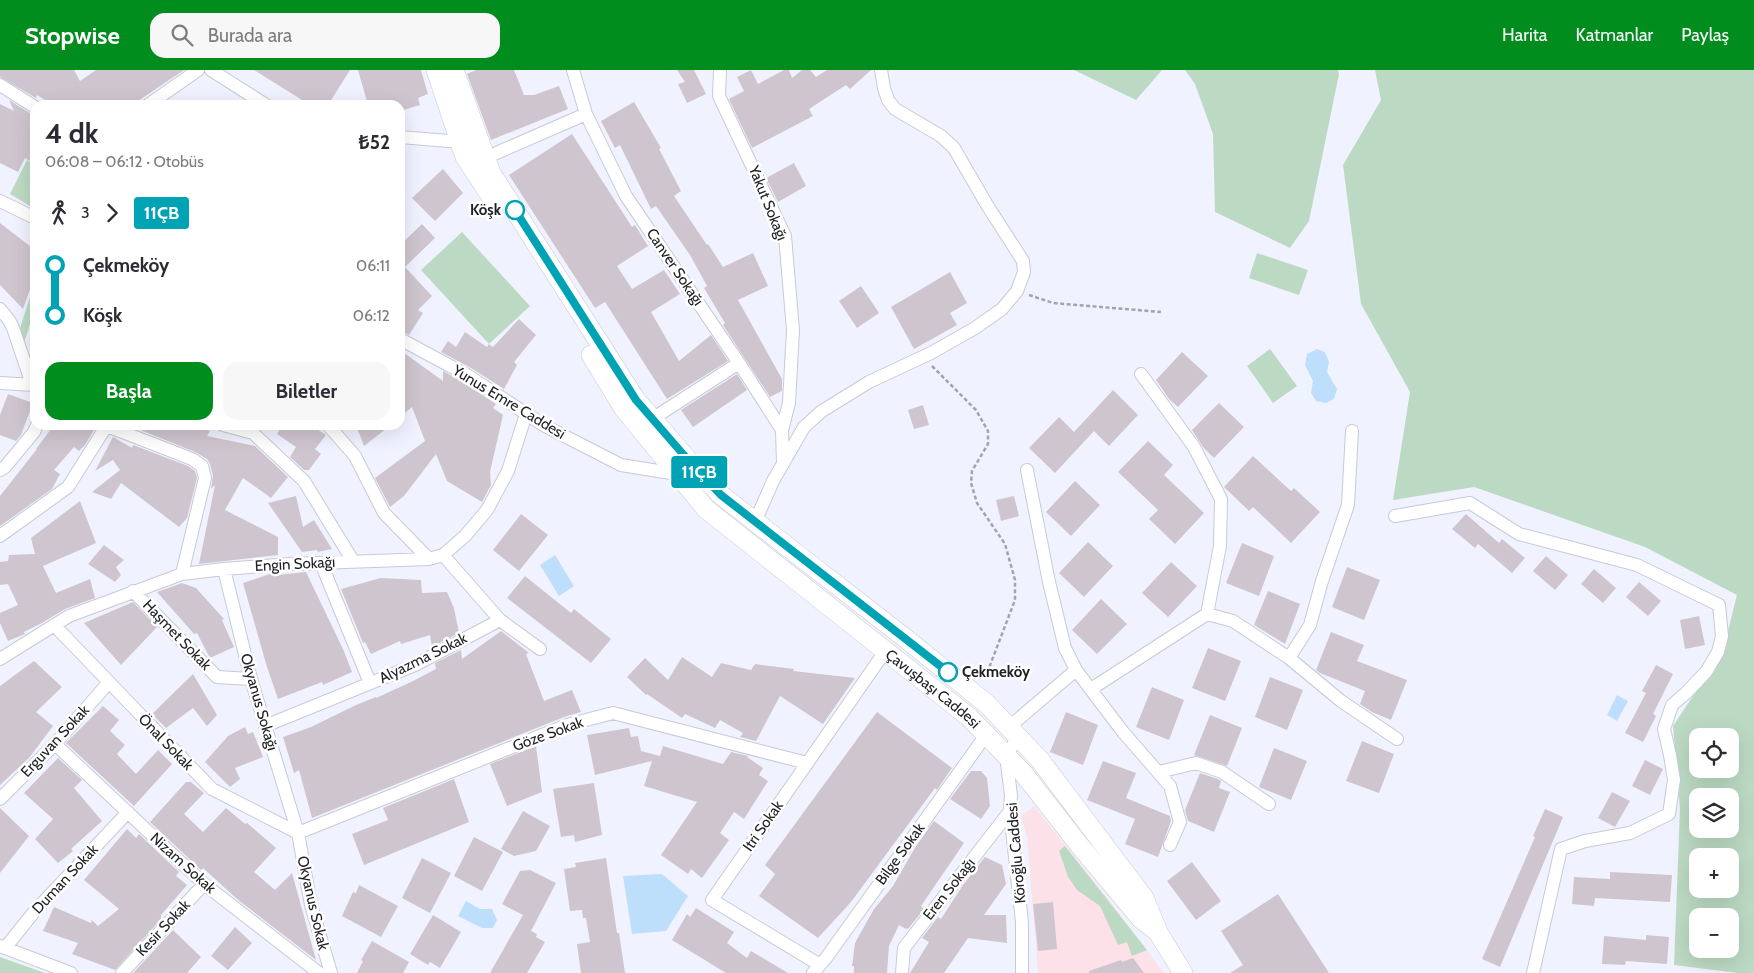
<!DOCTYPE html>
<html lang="tr">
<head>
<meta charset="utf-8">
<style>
	:root { --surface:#fff; --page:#f7f7f7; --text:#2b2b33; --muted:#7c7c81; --accent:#008d1d }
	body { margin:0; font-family:Cabin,sans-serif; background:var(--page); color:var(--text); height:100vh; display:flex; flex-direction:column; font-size:19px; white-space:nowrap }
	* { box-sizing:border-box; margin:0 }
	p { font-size:16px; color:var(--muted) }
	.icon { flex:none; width:28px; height:28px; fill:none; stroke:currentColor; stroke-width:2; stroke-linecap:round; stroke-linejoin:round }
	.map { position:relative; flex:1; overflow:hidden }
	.drawer { position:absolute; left:30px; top:30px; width:375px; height:330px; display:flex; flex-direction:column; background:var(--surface); border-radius:15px; box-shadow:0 5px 20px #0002 }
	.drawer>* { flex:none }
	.badge { padding:0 10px; border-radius:4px; font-size:18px; line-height:32px }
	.buttons { position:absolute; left:1689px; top:658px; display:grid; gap:10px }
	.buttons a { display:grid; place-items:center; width:50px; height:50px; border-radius:10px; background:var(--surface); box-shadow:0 5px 20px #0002; font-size:25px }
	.map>.badge { position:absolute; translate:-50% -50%; box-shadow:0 0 0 2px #fff }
	.legs { display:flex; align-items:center; gap:8px; height:55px; padding:0 15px; font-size:16px }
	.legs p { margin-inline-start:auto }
	.head { display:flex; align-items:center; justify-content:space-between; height:85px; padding:0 15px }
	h1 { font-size:28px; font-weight:700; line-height:38px }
	.cta { display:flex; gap:10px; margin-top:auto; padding:10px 15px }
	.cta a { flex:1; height:58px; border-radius:15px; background:var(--accent); color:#fff; font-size:20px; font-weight:700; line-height:58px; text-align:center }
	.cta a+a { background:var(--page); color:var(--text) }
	ul { padding:0 15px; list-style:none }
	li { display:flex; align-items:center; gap:18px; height:50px; font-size:19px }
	li i { display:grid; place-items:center; width:8px; height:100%; margin:0 6px; background:currentColor }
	li i::after { content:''; width:12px; height:12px; margin:-6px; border:4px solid; border-radius:50%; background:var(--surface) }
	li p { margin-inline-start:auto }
	li:first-child i { background:linear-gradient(#0000 50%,currentColor 0) }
	li:last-child i { background:linear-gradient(currentColor 50%,#0000 0) }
	header { display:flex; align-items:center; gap:30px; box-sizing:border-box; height:70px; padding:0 25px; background:var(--accent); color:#fff }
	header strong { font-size:24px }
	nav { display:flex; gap:28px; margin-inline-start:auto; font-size:18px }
	.search { width:350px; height:45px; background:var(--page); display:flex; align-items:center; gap:12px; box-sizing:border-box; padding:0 18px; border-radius:15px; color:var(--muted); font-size:19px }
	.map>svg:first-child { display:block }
</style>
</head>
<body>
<header>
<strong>Stopwise</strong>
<div class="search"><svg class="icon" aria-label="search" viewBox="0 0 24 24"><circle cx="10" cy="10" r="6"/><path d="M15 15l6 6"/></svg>Burada ara</div>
<nav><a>Harita</a><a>Katmanlar</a><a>Paylaş</a></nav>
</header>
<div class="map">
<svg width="1754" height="903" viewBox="0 0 1754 903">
	<rect width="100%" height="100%" fill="#f0f3ff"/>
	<path fill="#fce2e8" d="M1034,736L1108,829L1164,903H1038L1027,766L1021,746Z"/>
	<path fill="#bcdac3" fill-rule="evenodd" d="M1074,0H1162L1136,30Z
		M1185,0H1338L1339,4L1309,151L1290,178L1215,142L1213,64L1195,14Z
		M1375,0H1754V903H1738L1674,895L1680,739L1673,656L1723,581L1737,525L1645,477L1474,417L1393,430L1410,322L1361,234L1343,95L1381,30ZM1698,666H1730V699H1698ZM1698,726H1730V759H1698ZM1698,786H1730V819H1698ZM1698,846H1730V879H1698Z
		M27,90L35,96V139L10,124Z
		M462,162L530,236L489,274L421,200Z
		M1257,183L1308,200L1299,225L1249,208Z
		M35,212V245H33L24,273L20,258Z
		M1270,279L1297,316L1273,333L1247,296Z
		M1065,776L1147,880L1132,886L1127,872L1118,875L1100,836L1077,820L1068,807L1059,781Z
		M0,887L45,903H46H0Z"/>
	<path fill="#bedffb" d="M1317,279L1325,282L1329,292L1327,302L1337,319L1334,329L1326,333L1316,331L1311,323L1313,311L1305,295L1307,284Z
		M555,485L574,516L559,526L540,495Z
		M1617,625L1628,631L1617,651L1607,645Z
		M662,804L688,826L666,861L632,864L623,806Z
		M466,831L480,839H492L497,850L493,858H482L458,846Z"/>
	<path fill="#cfc5cf" d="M0,0H74L80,11L96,0H184L132,35H53L37,25L36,28L0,7Z
		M254,0H350L328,35L320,30L317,35H310Z
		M358,0H421L428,24L418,28L420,35L400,41V35H368Z
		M476,0H514L524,25H534L559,16L568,39L491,70L467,4Z
		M677,0H694L706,24L687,33L678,14L685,12Z
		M751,0L758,14L784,0H789L792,8L802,0H810L816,7L827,0H871L850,19L846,15L809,39L813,46L752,78L729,29L744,21L737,7Z
		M9,30L33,45L32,50L35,52V94L25,88L18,102L0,93V34L14,41Z
		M634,32L661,78L659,79L681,121L674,126L707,175L708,174L723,197L753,183L768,216L738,230L782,309V321L770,327L723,255L725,253L704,218L707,216L690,185L656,136L651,139L620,75L615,78L601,51Z
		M572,64L632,157L635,155L648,176L617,196L632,219L664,200L680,224L651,242L679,291L711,265L728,291L667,329L605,232L595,238L509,105Z
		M794,93L806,116L778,132L766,108Z
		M443,99L463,123L435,151L412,128Z
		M0,153L35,180V205L23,239L0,215Z
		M422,154L435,168L405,197L432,226L418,240L423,243L409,265L400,260V175Z
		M950,202L967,233L950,243L957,255L914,279L891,237Z
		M861,216L879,243L857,258L839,231Z
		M519,249L536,265L514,292L517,295L504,319L471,298L441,282L448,271L456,277L465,262L487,277L489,274L493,277Z
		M400,280L443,311V301L463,312L496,334L493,338L503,345L490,402L491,415L482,432L447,411L436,384L404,426L390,437L375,408L425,371L412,337L400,347Z
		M1182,282L1208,306L1178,337L1169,329L1156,310Z
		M737,304L747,320L693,357L681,340Z
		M1113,320L1138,345L1109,376L1094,361L1055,403L1029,378L1059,347L1074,362Z
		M8,324L33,333L21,365L16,371L0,365V345Z
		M1219,333L1244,357L1214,388L1203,377L1192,360Z
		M923,335L929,355L914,359L908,340Z
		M54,355H97L85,375L79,381L74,377L54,400L60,404L52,419L0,456V426L37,379H36Z
		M139,355H194L210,361L207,366L255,376L288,407L271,428L243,408L225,440L278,467V485L199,494L215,415L211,419L213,406L210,394L207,389L195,382L138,359Z
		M282,355H311L326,365L315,379L321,384L309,400H304L290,387L296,377L277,364Z
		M356,355H391L364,376Z
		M113,367L132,378L133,375L188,396L195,401L197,408L187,448L179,457L121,413L111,429L92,422L120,400L113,390L95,401Z
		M1148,371L1173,395L1164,405L1204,443L1175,474L1149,449L1158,440L1118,402Z
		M1253,386L1291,421L1294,418L1320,442L1291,473L1253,437L1249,441L1224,417Z
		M1075,411L1100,435L1071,466L1046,442Z
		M296,426L303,457L314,450L332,479L318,482L317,480L302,482L268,433Z
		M1014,426L1019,446L1001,451L996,430Z
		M80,431L96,473L43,496L56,523L90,509L95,528L65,539L42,553L24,562L25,564L8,571L0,553V543L18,535L8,514L0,515V492L8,491L9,485L35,484L31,468Z
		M521,444L548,465L519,501L493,480Z
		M1466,444L1499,473L1502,469L1525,488L1512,503L1478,474L1475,478L1452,459Z
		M1088,472L1113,496L1084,527L1059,503Z
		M1242,473L1274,486L1259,526L1226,513Z
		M104,475L124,490L116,497L121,505L115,512L88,494Z
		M1546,486L1568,505L1555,520L1533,501Z
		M1171,492L1197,516L1168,547L1142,523Z
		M1347,497L1380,510L1364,550L1332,537Z
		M1594,499L1616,518L1603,533L1581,514Z
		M306,502L343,579L352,602L323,615L322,612L278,629L267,597L243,513L270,504L277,503V505Z
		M525,506L571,543L574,539L611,569L591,593L507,528Z
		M381,508L421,510L422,523L447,522L454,538L459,563L432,577L430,565L401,574L400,571L371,584L365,572L363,573L341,519Z
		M1639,512L1661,531L1648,546L1626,527Z
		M182,513L196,518L224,549L222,550L234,577L210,588L197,563L194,564L157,522Z
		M1268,521L1300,534L1285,574L1254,555Z
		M1101,529L1127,554L1097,584L1072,560Z
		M133,532L157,557L121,595L84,553Z
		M1699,546L1705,575L1685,579L1680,550Z
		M501,561L529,583L526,584L544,631L572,620L581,642L564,647L312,748L299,700L294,703L283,667L311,657L356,635L376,627V628L411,612L436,599L435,593L461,580L462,589Z
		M1331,562L1364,575L1357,591L1407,610L1391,650L1372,642L1360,634L1365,621L1320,603L1316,600Z
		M1208,578L1241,591L1225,631L1192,618Z
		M682,587L712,607L721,593L751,600L755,594L794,599L793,601L855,608L823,654L780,626L756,671L740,667L743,663L720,650L715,658L685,644L682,648L647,624L646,625L627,607L645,588L668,610Z
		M34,591L62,617L36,642L53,656L29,688L0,715V616Z
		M1656,595L1673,604L1653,644L1656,646L1643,672L1625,663L1646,623L1642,621Z
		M193,604L217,645L207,656L193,638L166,658L152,644Z
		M1270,607L1303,620L1287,660L1255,647Z
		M1152,617L1184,630L1169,670L1136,657Z
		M103,636L119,650L110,661L125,675L117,684L136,704L158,680L172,694L134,736L66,673Z
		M877,642L952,698L937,720L935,718L851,832L818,868L759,826L775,804L765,795Z
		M1066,642L1098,655L1083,695L1050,682Z
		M1210,645L1242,658L1227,696L1194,685Z
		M245,657L248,664L253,662L263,687L235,698L240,709L230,717L205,692L228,666Z
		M629,658L631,667L638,666L641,681L660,686L663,676L723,694L731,682L748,686L747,687L763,698L759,705L768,711L744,749L734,742L720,763L729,770L702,808L691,799L688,804L661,785L697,732L644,716L652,691L595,705L587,665Z
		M1362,671L1394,684L1379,723L1346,711Z
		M536,676L542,722L507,736L490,694Z
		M1274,678L1307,691L1291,730L1259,717Z
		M58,688L82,710L74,718L102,751L71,779L73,781L58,793L35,769L53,749L24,723Z
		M1645,690L1663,699L1650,725L1632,716Z
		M1103,691L1136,703L1126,728L1170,746L1171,751L1158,787L1125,774L1135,749L1087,730Z
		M971,701H981L987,708L990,736L981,749L950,729Z
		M1200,703L1218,709L1221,711L1219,718L1230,722L1214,762L1188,751L1185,740Z
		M454,709L469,752L364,795L352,764L388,750L383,738Z
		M186,712H191L204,723L184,744L203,762L226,738L245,754L247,753L276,778L254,802L275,820L292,803L316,890L237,829L203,798L201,800L150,752Z
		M594,713L602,765L575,772L574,765L561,767L553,719Z
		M1612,722L1630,731L1615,757L1598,748Z
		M0,738L29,766L0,803Z
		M1545,739L1563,747L1500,897L1482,889L1535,767L1533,766Z
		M523,741L550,756L536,781L514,786L501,779Z
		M934,751L964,773L921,836L924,839L908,859L907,858L906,859L899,855L889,876L887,903H854V896H852L855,873L874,839L893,816L916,776Z
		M127,759L136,768L139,764L179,802L176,806L187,815L161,845V849L115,900L72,884L78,873L43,861L54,837L91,853L92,850L98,856L119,839L84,810Z
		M474,767L503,782L482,821L454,806Z
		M985,787L1002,795L1006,814L984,845H1006L1007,873L968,868L944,903H910L929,872L922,868L938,847L941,849L963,815Z
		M422,788L451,803L430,843L402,828Z
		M606,788L617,863H619L625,903H581L577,874L590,872L586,848H583L582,840L570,841L564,799L576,797L575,793Z
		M1192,792L1221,831L1196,850L1167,811Z
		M530,800L556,813L531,861L537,864L536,867L545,872L527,903H490L523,845L502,834L520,801Z
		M1610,802L1672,805L1670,832L1595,828L1594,836L1572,834L1574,807L1610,809Z
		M359,815L398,836L381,867L342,846L353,822L356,823Z
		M1278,824L1329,903H1230L1243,895L1221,861Z
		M1053,832L1057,879L1038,881L1033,834Z
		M696,838L734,862L727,873L747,888L751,881L788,903H726L672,870L687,844L690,847Z
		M433,845L461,862L440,898L430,892L428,895L410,884Z
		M235,857L252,873L228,900L211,886Z
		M173,860L201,887L187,903H133Z
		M1646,865L1669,867L1667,894L1626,891L1625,895L1602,894L1604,866L1646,870Z
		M372,871L409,892L403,903H357L363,891L361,890Z
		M1133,888L1144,903H1089V901L1121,890L1122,892Z"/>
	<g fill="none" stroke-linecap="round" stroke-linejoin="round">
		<g stroke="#c7cad5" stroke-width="14">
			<path id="minor" d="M211,0L266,35
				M573,0L586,44L626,126L739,293L782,360L789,333L793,260L785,166L719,26L720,0
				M0,15L35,37
				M148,35L198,0
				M400,67L461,72L485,88L586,44
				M0,131L35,148
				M0,239L9,250L13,258L32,314L35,312
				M400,269L467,305L545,356L621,395L677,404
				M1141,304L1194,377L1221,429L1220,476L1207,544
				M0,313L35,315
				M652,349L739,293
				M223,355L253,363L304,411L353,491
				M328,355L355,386L384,443L429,489
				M107,356L192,389L202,396L205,408L182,504
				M782,360L783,394
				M0,400L5,397L34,362L37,355
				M1027,400L1049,512L1065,578L1076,600L1123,662L1170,716L1180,752L1170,775
				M1395,446L1470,433L1519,464L1637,495L1719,535L1722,566L1718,582L1706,602L1686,623L1672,635L1664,659L1670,685L1674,710L1669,744L1630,763L1585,771L1561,779L1533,903
				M755,452L773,411L804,357L822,341L869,312L931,283L975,258L1002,239L1017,221L1024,202L1023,191L987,135L954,78L941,66L895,39L888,30L884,18L881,0
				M0,466L68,417L107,355
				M321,493L370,613
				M224,499L251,609L298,763L311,835L331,903
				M133,521L217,607L251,609
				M500,550L540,579
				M54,555L212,719L298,763
				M1289,588L1310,555L1322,511L1348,435L1352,361
				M0,589L69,546L182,504L224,499L290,494L429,489L443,485L465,466L487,440L508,401L526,344
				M1091,619L1207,544L1233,551L1289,588L1341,631L1397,669
				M265,656L415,595L500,550L443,485
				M1009,657L1076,600
				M1018,667L1006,686L1011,725L1010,741L1022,852V903
				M55,674L204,814L319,903
				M1159,702L1196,693L1222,702L1269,734
				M0,729L55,674L109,612
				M298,763L567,655L613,643L807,693
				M0,876L71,903
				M5,878L34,842L128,742
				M820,895L712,830L886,580
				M122,903L204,814
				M813,903L826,888L986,665
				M902,903L904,878L1010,741"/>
		</g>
		<g stroke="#c7cad5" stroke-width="20">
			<g id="secondary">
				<path d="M436,0L465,87L492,128"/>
				<path d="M454,0L491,103L636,330L689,391L721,425L905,568L987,634L1040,690L1144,828L1159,864L1183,903"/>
				<path id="s1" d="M591,285L624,339L706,439L969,647L1024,704L1080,776L1141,849L1154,859"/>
			</g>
		</g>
		<path stroke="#a2a4ad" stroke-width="2.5" stroke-dasharray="4 2.5" stroke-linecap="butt" d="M1029,225L1053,233L1161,242
			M932,296L976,340L988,361V374L972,401L971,413L977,433L1005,474L1015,510V530L984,611"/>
		<use href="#minor" stroke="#fff" stroke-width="12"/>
		<use href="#secondary" stroke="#fff" stroke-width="19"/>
	</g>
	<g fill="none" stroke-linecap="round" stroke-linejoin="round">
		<g stroke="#fff" stroke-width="11">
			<path id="line-1" d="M515,140L636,330L689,391L721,425L948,602"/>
		</g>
		<use href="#line-1" stroke="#00a3b4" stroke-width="8"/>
	</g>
	<g fill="#fff" stroke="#00a3b4" stroke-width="2.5">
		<circle cx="515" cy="140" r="9"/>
		<circle cx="948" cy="602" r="9"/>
	</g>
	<g text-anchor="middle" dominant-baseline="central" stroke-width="5" stroke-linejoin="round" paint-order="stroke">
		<g font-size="15" fill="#202125" stroke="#fff">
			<text transform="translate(768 133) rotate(68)">Yakut Sokağı</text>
			<text transform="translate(675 197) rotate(56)">Canver Sokağı</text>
			<text transform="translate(509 332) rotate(31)">Yunus Emre Caddesi</text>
			<text transform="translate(295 494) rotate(-3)">Engin Sokağı</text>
			<text transform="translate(177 565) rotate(46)">Haşmet Sokak</text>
			<text transform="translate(423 588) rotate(-26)">Alyazma Sokak</text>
			<text stroke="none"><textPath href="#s1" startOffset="482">Çavuşbaşı Caddesi</textPath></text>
			<text transform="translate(259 632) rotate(74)">Okyanus Sokağı</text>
			<text transform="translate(548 664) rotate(-20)">Göze Sokak</text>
			<text transform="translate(55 671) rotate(-47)">Erguvan Sokak</text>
			<text transform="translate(166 672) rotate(46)">Önal Sokak</text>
			<text transform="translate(763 756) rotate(-55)">Itri Sokak</text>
			<text transform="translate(1016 783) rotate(-95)">Köroğlu Caddesi</text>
			<text transform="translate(900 784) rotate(-54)">Bilge Sokak</text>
			<text transform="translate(183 793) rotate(42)">Nizam Sokak</text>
			<text transform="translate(65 809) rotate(-47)">Duman Sokak</text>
			<text transform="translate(949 819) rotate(-52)">Eren Sokağı</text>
			<text transform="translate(313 833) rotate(77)">Okyanus Sokak</text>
			<text transform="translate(163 858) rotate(-47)">Kesir Sokak</text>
		</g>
		<g font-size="15" font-weight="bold" fill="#202125" stroke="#fff" text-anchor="end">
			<text x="501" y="140">Köşk</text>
			<text x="962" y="602" text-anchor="start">Çekmeköy</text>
		</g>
	</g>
</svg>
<div class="buttons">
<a><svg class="icon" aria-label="locate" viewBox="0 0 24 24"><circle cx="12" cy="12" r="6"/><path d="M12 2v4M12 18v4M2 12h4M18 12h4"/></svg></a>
<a><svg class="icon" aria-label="layers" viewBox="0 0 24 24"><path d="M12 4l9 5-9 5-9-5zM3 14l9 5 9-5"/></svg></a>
<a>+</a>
<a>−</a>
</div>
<b class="badge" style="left:699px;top:402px;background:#00a3b4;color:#fff">11ÇB</b>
<section class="drawer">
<div class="head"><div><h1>4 dk</h1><p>06:08 – 06:12 · Otobüs</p></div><b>₺52</b></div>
<div class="legs"><svg class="icon" aria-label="walk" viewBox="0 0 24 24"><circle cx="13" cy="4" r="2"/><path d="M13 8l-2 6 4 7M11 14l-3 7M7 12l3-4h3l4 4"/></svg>3<svg class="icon" aria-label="forward" viewBox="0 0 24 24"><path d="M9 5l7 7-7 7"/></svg><b class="badge" style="background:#00a3b4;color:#fff">11ÇB</b></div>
<ul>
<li><i style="color:#00a3b4"></i><b>Çekmeköy</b><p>06:11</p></li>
<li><i style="color:#00a3b4"></i><b>Köşk</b><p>06:12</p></li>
</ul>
<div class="cta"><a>Başla</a><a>Biletler</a></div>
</section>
</div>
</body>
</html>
